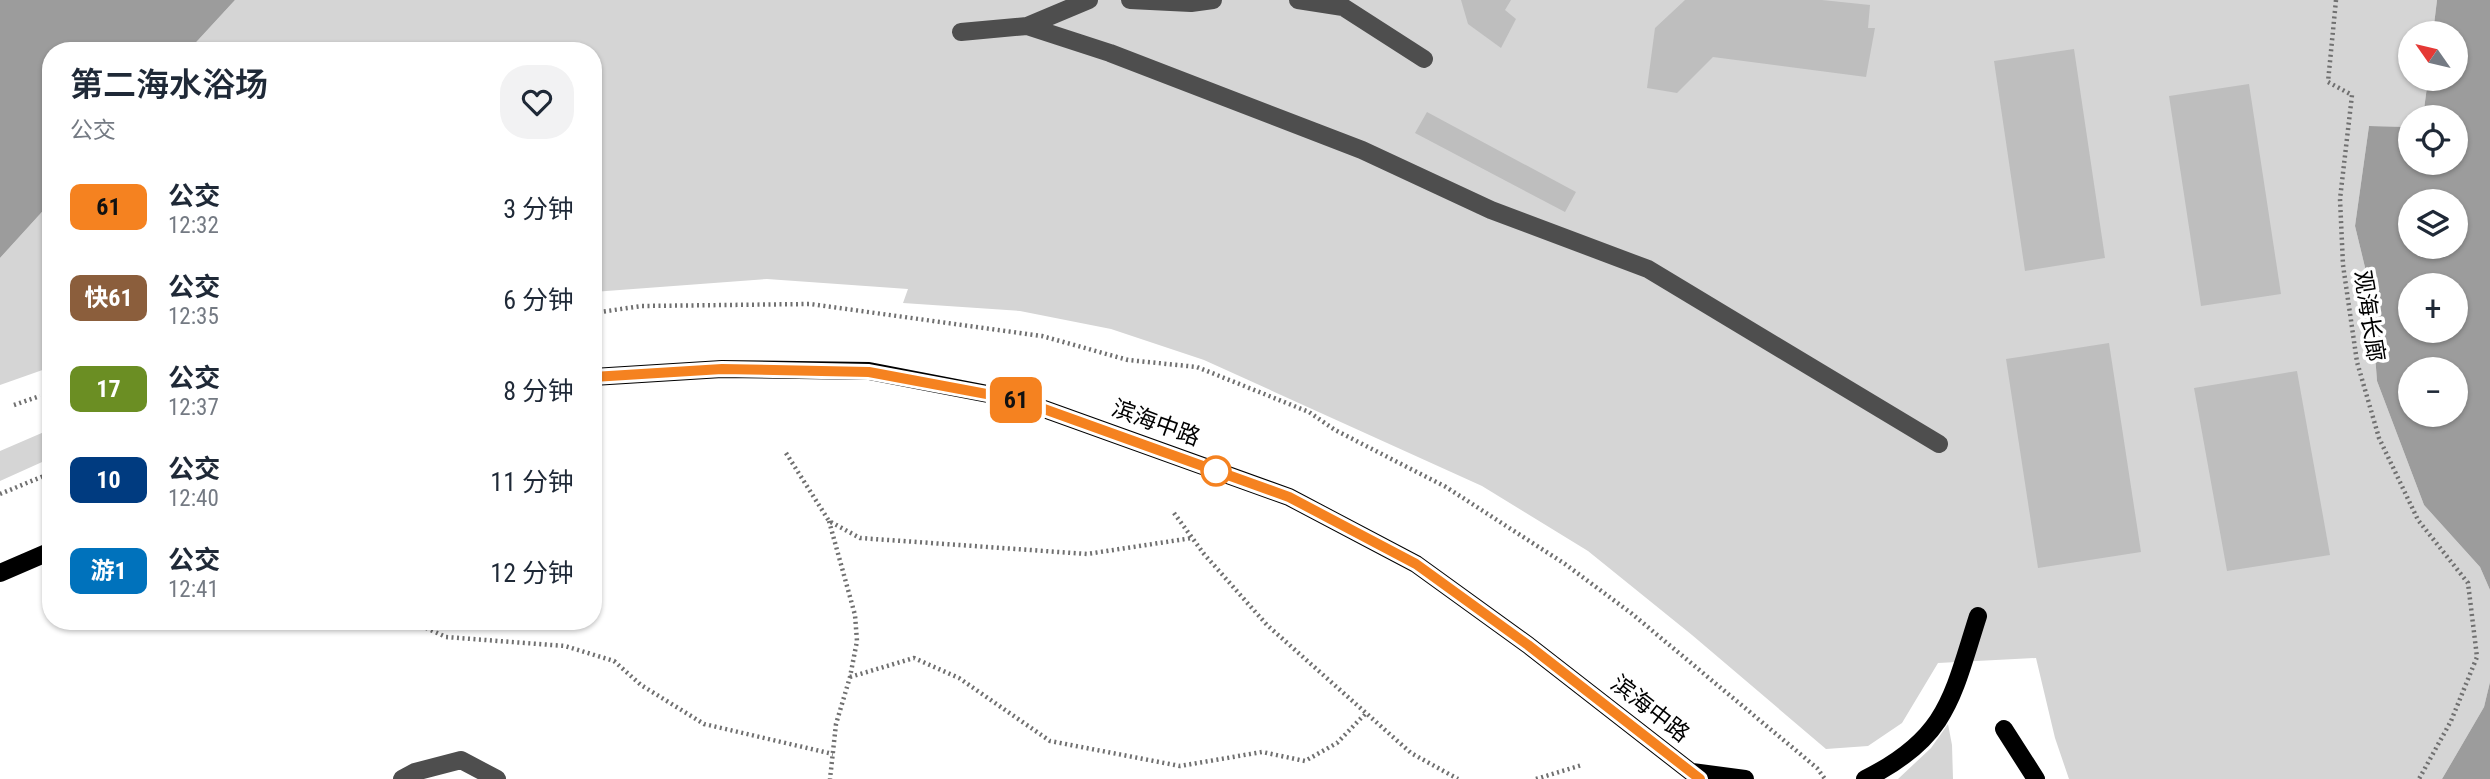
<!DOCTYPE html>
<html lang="zh">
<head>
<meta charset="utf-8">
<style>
	:root { --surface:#fff; --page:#f2f2f3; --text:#1f2937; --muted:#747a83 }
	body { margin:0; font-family:"Roboto Condensed","Noto Sans SC",sans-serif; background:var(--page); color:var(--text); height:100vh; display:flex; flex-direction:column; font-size:26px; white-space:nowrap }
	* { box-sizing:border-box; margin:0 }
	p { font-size:23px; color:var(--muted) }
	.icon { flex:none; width:38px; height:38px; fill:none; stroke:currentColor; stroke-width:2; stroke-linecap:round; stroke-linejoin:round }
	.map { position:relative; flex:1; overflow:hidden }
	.side { position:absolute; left:42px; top:42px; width:560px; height:588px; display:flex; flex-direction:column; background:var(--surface); border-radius:28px; box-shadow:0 2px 5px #0004 }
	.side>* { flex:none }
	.badge { padding:0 14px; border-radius:10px; font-size:24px; line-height:46px }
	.needle { width:46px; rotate:304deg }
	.controls { position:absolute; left:2398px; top:21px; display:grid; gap:14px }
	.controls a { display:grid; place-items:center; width:70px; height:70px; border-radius:50%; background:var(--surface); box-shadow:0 2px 5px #0004; font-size:35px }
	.map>.badge { position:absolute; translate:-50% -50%; box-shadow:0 0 0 4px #fff }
	.round { display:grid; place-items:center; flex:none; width:74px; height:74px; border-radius:28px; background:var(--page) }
	.overview { display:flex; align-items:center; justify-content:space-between; height:119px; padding:0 28px }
	h1 { font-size:33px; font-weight:600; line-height:52px }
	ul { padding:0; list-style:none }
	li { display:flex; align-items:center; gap:21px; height:91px; padding:0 28px }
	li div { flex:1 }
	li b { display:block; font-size:26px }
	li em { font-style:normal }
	li .badge { min-width:77px; font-weight:700; text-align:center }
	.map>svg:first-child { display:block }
</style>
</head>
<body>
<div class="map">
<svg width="2490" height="779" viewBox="0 0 2490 779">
	<rect width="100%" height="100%" fill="#fff"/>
	<path fill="#d5d5d5" d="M235,0H2437L2433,33H2410V79H2428L2423,117H2410V127L2369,126L2355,226L2370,288L2377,381L2424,505L2480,567L2490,590V682L2484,707L2442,779H2069L2055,738L2036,658L1938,663L1902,723L1868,746L1826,749L1692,635L1588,551L1482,486L1204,360L1111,329L1020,311L903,303L908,289L767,279L593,292V51H188Z
		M51,202V367L0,385V258Z
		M51,429V458L0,481V451Z
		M1948,724L1952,745L1953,779H1898L1931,748Z"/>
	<path fill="#9c9c9c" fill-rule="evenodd" d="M0,0H235L188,51H51V202L0,258Z
		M2437,0H2490V590L2480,567L2424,505L2377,381L2370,288L2355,226L2369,126L2410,127V163H2455V117H2423L2428,79H2455V33H2433ZM2410,201H2455V247H2410ZM2410,285H2455V331H2410ZM2410,369H2455V415H2410Z
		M2490,682V779H2442L2484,707Z"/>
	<path fill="#bebebe" d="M1461,0H1511L1505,10L1516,19L1501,48L1468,24Z
		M1685,0H1822L1870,5L1868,28H1875L1866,77L1713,57L1677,93L1647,88L1655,28Z
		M2074,49L2105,258L2025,271L1994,61Z
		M2249,84L2281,294L2201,306L2169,96Z
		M1427,112L1576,192L1565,212L1415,133Z
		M2109,343L2141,552L2038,568L2006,359Z
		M2297,371L2330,555L2227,571L2194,388Z"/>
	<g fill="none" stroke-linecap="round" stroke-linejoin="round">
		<path stroke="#707070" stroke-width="4.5" stroke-dasharray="2 3.5" stroke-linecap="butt" d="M2336,0L2328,82L2352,95L2340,199L2343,265L2357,362L2379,438L2418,520L2468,583L2477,657L2451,721L2419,779
			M593,313L642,306L810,304L1042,336L1128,360L1197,367L1309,412L1335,430L1446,487L1565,564L1631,613L1817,768L1825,779
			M14,405L40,396
			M786,453L829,521L860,538L1087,554L1192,538
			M0,494L51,473
			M1174,513L1204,554L1267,625L1411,753L1458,779
			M829,521L855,615L857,641L850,677L836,724L830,779
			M411,621L446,637L565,646L614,661L641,685L704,724L833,754
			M850,677L914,658L959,678L1050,741L1180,766L1262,752L1305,761L1337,743L1366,713
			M1536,779L1582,765"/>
		<path stroke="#4e4e4e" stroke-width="18" d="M1130,0L1191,3L1213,0
			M1298,0L1343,7L1424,59
			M1027,26L1089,0
			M961,32L1027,26L1110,53L1362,150L1491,210L1648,269L1939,444
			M402,779L415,772L461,760L497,779"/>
		<path stroke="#000" stroke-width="18" d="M593,377L722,369L869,371L1019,400L1289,497L1416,564L1528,645L1700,779
			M0,573L51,551
			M2004,729L2036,779
			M1692,772L1745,779
			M1865,779C1948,738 1952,697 1978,616"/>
	</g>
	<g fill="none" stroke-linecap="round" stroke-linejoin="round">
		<g stroke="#fff" stroke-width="16">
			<path id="line" d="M593,377L722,369L869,372L1019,400L1289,497L1416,564L1528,645L1700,779"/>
		</g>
		<use href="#line" stroke="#f58220" stroke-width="10"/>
	</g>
	<circle fill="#fff" stroke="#f58220" stroke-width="3.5" cx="1216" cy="471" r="14"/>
	<g text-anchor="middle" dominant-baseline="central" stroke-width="7" stroke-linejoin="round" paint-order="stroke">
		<g font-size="23" fill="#000" stroke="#fff">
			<text transform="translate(2369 316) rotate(81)">观海长廊</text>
			<text transform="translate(1156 423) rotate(20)">滨海中路</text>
			<text transform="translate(1650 709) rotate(38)">滨海中路</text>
		</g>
	</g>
</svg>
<div class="controls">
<a><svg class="needle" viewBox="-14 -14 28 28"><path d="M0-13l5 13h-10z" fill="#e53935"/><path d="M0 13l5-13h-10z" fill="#747a83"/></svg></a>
<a><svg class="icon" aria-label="locate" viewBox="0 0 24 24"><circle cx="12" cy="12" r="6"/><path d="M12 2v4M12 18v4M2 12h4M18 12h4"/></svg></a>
<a><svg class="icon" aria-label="layers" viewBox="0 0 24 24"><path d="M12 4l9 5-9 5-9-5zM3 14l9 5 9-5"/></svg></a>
<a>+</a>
<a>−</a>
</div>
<b class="badge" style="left:1016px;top:400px;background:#f58220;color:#111">61</b>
<section class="side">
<div class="overview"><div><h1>第二海水浴场</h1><p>公交</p></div><a class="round"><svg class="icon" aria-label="heart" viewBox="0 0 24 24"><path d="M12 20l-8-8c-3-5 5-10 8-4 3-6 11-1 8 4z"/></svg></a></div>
<ul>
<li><span class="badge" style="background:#f58220;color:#111">61</span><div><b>公交</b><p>12:32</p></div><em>3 分钟</em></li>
<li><span class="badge" style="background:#8b5e3c;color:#fff">快61</span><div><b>公交</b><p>12:35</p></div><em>6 分钟</em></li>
<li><span class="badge" style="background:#6b8e23;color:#fff">17</span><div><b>公交</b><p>12:37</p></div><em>8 分钟</em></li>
<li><span class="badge" style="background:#003b80;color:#fff">10</span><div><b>公交</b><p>12:40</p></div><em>11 分钟</em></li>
<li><span class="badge" style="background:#0072bc;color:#fff">游1</span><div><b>公交</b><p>12:41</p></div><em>12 分钟</em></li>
</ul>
</section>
</div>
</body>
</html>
